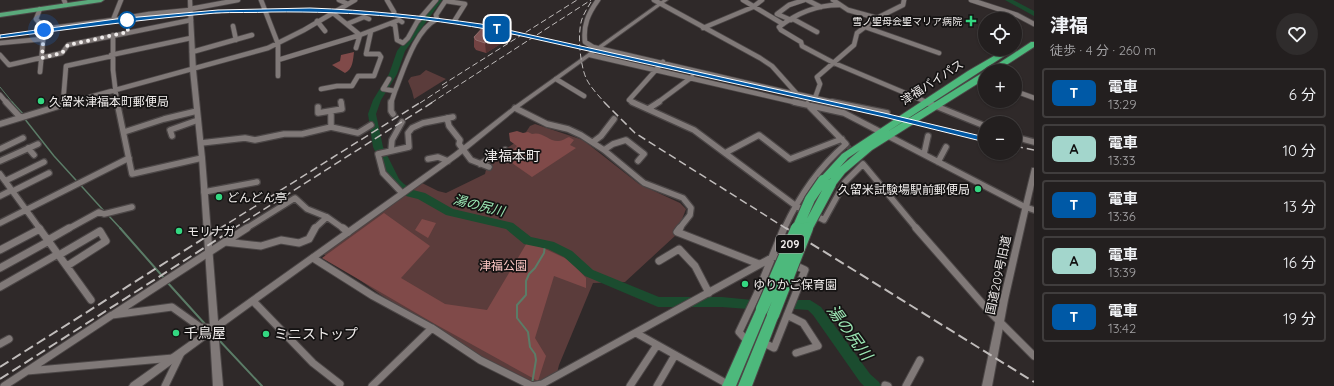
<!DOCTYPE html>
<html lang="ja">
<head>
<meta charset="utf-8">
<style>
	:root { --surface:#231f1f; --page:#2f2c2c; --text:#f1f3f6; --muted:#a3a2a4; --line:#403d3d }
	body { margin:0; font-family:Quicksand,"Noto Sans JP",sans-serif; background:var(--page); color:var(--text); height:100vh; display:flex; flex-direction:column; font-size:15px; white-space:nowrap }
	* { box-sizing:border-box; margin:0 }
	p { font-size:13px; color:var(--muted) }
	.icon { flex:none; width:22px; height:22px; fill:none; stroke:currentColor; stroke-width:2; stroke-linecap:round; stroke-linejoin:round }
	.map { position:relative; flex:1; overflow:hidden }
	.details { display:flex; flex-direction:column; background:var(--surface); width:300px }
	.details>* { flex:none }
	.badge { padding:0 8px; border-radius:6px; font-size:14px; line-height:26px }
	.buttons { position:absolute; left:978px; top:12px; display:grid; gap:8px }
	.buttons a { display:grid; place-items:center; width:44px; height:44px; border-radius:50%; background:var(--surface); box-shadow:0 1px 3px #0004,0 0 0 1px var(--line); font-size:20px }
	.you { position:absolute; width:20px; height:20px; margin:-10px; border:3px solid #fff; border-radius:50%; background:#1a73e8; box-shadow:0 0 0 6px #1a73e833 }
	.map>.badge { position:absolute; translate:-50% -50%; box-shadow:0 0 0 2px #fff }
	.round { display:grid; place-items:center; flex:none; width:42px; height:42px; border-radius:21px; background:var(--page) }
	.headline { display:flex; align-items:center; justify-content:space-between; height:68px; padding:0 16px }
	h1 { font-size:19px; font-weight:700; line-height:30px }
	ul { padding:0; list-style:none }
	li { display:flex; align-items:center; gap:12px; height:50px; margin:0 8px 6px; padding:0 8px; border:2px solid var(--line); border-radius:4px }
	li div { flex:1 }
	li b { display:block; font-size:15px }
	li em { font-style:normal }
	li .badge { min-width:44px; font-weight:700; text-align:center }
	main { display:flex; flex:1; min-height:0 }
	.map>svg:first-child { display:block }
</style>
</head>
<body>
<main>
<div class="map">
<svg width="1034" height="386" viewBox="0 0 1034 386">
	<rect width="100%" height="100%" fill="#2f2929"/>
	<path fill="#5b3c3b" d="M426,70L446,79L414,99L412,91L408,81L411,77L420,75Z
		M535,124L583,140L639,184L680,203L686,209L676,235L625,282L593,283L559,365L556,377L535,383L483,358L381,295L323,254L422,183L438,191L446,193L485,174L488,161L522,138L530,126Z"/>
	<path fill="#804a49" d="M354,52C353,60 353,69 345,73L332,65L340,61L341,55Z
		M517,131L523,133L528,132L532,134C543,131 549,142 559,141C562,141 566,138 569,137L574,140L570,145L576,148L532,177L512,163L510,154L517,146L510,141L509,133Z
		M384,213L430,246L401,278L445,304L487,310L528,241L569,260L586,278V288L554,276L535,338L546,356L538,381L435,324L322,258Z
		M422,219L436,223L428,238L415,230Z"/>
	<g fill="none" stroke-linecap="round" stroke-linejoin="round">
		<path stroke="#5b7c67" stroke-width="1" d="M0,87L13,103"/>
		<path stroke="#5b7c67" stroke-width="1.5" d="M12,102L23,114
			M24,118L54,156L105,212
			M108,215L121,229"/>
		<path stroke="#5b7c67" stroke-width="2" d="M120,228L164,278
			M167,282L205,324
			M218,339L262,386
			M532,384L536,360L535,354L530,347L528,332L517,318V305L526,295V281L529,274L535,268L544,253L545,244"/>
		<path fill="#1b4c2f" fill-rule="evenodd" d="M435,0H442L405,51L397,74L381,100L376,114L383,147L399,179L404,184L413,190L425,193L453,209L513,223L531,237L554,242L572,251L593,270L659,297H722L752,300L754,304L752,308L748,309L722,307H658L585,276L564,257L548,249L524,244L506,229L446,215L418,199L406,196L396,190L390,181L373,147L368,114L373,100L389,74L397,51Z
			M1005,0H1013L1034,11V16Z
			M798,300H810L821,307L870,374L879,382L881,386H864L860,382L813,315L808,310L794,309L792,305L794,301Z"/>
		<path stroke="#4c4646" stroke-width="5.5" stroke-dasharray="5.5 3" stroke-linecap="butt" d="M393,114L402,122
			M846,144L863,164"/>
		<g stroke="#4b4646" stroke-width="6">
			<path id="minor-far2" d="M64,0L66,5
				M121,0L113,20L149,14L190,10
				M261,0L278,44V76
				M339,0L348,4
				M387,0L394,12
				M598,0C588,14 583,25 585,42L593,47L795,94
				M654,0L760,58L772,66L797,94L815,98L820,84L817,77L854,45L857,33L877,18L903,5L904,0
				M743,0L783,24
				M807,0L821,7
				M833,0L848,10L877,18
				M971,0L1017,15L1034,24
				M446,1L465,4L455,20
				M839,5C817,5 797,13 779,27L781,30L801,42L802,46L834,63L929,103
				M40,9L36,19L43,27L44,31L40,72
				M190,9L238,0
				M333,13L360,35L356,48
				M793,19L817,32
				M791,20L777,14L789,5L804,0
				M317,21L325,31
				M347,24L364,17L369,19
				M392,24L395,25L397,40L403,43L408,38L417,22L436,0
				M233,26L236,40
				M865,27L939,53
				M703,28L753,7L762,0
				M44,29L113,20
				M113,35V70L117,103
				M0,43L43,39
				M192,52L252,35
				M0,55L9,65L62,53L68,45L191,20
				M111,55L191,38
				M590,55L798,103
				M278,60L360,35L399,20L402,22
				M389,79L383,89L395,91L391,103
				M556,79L584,96
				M321,89L337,86H352L358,76H374L381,57L379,54H366L371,31
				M395,91C404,69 415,30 437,19L436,15L446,0
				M1015,91L1034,98
				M0,95L7,103
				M815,98L837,103
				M341,101V103
				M63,103L66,66L112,56
				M68,103L268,48L304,30L355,0
				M635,103L629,100L663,62
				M657,103L692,77"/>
		</g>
		<g stroke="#4b4646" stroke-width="8">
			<path id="minor-far1" d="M6,102L20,117
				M117,102L132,174L202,158
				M391,102V111L393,114
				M632,102L694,130L796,206L824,220L845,182L863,164L917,229
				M794,102L844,113L1025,207L1034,210
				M832,102L887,113
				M926,102L985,126
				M63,104V102
				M318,107V113L342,109L341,102
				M515,108L547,124L568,129L581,135L604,150L644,183L683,198L691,208L690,215L679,229
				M648,109L659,102
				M447,118L449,126L460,140L459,144L471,160L489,167
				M0,124L72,102
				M331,127L358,133L371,125
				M124,132L164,119L197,111
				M172,136L170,130L198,120
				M1015,137L1034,142
				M593,142L601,136L614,119
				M201,143L245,138L255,140L284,134H302L331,127V111
				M28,148L34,155
				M0,149L23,138
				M604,150L613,144L626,140L644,154L638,161
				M391,151L392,140L402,122
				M725,153L759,135L790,159L842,139
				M924,154L928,136
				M428,159L438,157L448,161
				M0,161L38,144
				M938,162L946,147
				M480,164L505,150
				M0,174L40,229
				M5,181L44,162
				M13,191L49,173
				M204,192L257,182
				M402,193L383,173L378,154L409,147L408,133L412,128L423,123L453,117
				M0,196L12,190
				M0,223L129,158
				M68,229L99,212L104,214L132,207
				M245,229L295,198L307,209L327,217L344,229
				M314,229L327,217
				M784,229C799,196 818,168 846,144L807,104"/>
		</g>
		<g stroke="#4b4646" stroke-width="9">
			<path id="minor" d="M39,228L91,300
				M343,228L348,232
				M680,228L677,232L759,264
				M916,228L988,310L1034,356
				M48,240L69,228
				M225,242L247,228
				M0,250L40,229
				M59,255L100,231L106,241L67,266
				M313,258L373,296L432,328L480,360L532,386L542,384L775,256L805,270L774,348L762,342
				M659,261L679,249L695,266L709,293
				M0,268L49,241
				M0,287L58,254
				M253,301L313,363L340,384
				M114,314L225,242L261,246L281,240L299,243L309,239L315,228
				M787,315L803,323L818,346L796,353
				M636,333L731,386
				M748,342L739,332L757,294L784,228
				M0,344L9,339
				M173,358L27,371L112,315L172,307L200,327L214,328
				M885,385L888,386
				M4,386L27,371
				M165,386L181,353
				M372,386L432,328
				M630,386L657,345
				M657,386L675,355
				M906,386L920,360"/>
		</g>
		<g stroke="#4b4646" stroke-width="2">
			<path id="tertiary" d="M188,0H192L196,70L205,158L218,321L454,153L513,107L663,0H668L517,109L458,157L218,330L223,386H213L210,336L142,386H129L131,383L210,327L199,158L190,70Z
				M1032,168H1034V185L1008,300L992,386H982L1000,300Z"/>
		</g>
		<g stroke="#4b4646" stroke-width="2">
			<path id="primary" d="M88,0H104L101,2L0,17V13Z"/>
		</g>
		<g stroke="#4b4646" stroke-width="2">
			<path id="trunk" d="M1031,42H1034V47L997,71H987Z
				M1006,49H1015L887,132L982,73H985V79L872,150L845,173L834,187H828L826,184L831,178L826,182H820L818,180L820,178L842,154L968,71ZM860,150L840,167L848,158Z
				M762,304L766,305L768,309L736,386H722L758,305Z
				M773,310L777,311L779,315L752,386H738L767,315L769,311Z"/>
		</g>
		<use href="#minor-far2" stroke="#807978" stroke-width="4.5"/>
		<use href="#minor-far1" stroke="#807978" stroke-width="5.5"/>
		<use href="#minor" stroke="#807978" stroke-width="7"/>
		<use href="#tertiary" fill="#807978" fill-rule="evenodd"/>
		<use href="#primary" fill="#5aa97b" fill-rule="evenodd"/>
		<use href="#trunk" fill="#4db97c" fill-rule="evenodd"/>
		<path stroke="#c0bcbb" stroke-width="1" stroke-dasharray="6 3" stroke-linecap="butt" d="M591,2C588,7 584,13 582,19C577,33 580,64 586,78C590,87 599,96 605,103
			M0,37C122,20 244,4 368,13C450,19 529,37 608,54C681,70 753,86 826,103
			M442,85L577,0
			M420,103L449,84
			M431,103L591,0"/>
		<path stroke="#c0bcbb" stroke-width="1.5" stroke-dasharray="8 4" stroke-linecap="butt" d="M604,102L635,133L787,229
			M821,102L985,138
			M1015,146L1034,150
			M219,229L421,102
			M233,229L433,102"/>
		<path stroke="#c0bcbb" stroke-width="2" stroke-dasharray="10 4.5" stroke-linecap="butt" d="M786,228L1034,382
			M0,367L220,228
			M0,379L235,228"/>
		<g stroke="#4b4646" stroke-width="12" stroke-linecap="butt">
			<path id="trunk-bridge-far1" d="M797,229L810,199L823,180
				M807,229L831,184"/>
		</g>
		<g stroke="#4b4646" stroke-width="14" stroke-linecap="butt">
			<path id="trunk-bridge" d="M762,309L797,228
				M773,315L807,228"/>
		</g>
		<use href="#trunk-bridge-far1" stroke="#4db97c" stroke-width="10"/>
		<use href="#trunk-bridge" stroke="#4db97c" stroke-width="12"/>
	</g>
	<path fill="#724242" d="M474,37L510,38L486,53L476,50L474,47Z"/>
	<path fill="#523030" d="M510,28V38L486,53L485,43Z"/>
	<path fill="#805454" stroke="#916c6b" d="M488,22L510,28L485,43L476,40L474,37Z"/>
	<path fill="#0059a6" stroke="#fff" d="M310,8C367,10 424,16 481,24L884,113L985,137L989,139L985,142L884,117L517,35C436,18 354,11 271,12C253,13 234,12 216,13C144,19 72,29 0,38V35L116,19L218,10Z"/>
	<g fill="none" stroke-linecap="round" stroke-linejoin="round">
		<path stroke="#efebea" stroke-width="4" stroke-dasharray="0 7.2" d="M44,30L42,58L62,53L68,45L128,32L127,20"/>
	</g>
	<circle fill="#fff" stroke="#0059a6" stroke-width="2" cx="127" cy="20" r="8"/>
	<g fill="#33d881" stroke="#151313" stroke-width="1.5">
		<path d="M969 15h4v4h4v4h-4v4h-4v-4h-4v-4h4z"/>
		<circle cx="41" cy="101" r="4"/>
		<circle cx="978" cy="189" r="4"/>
		<circle cx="219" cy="197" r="4"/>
		<circle cx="179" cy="231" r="4"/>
		<circle cx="745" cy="284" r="4"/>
		<circle cx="176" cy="333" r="4"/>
		<circle cx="266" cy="334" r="4"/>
	</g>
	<g text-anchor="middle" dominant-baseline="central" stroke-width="3.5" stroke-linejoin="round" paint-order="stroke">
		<g font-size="10" fill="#efebea" stroke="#151313" text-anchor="end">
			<text x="962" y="21">雪ノ聖母会聖マリア病院</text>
		</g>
		<rect fill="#151313" stroke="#aeaaaa" stroke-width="1" x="776" y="235" width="28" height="18" rx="3"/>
		<g font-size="11" font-weight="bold" fill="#efebea">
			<text x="790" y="244">209</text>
		</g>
		<g font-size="12" fill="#efebea" stroke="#151313">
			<text transform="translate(932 82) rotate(-33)">津福バイパス</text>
			<text transform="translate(998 275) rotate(-78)">国道209号旧道</text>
		</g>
		<g font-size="12" fill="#efebea" stroke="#151313" text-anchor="start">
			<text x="49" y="101">久留米津福本町郵便局</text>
			<text x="970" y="189" text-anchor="end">久留米試験場駅前郵便局</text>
			<text x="227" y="197">どんどん亭</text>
			<text x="187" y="231">モリナガ</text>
			<text x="753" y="284">ゆりかご保育園</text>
		</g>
		<g font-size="12" fill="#fbc5c2" stroke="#151313">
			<text x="503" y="265">津福公園</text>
		</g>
		<g font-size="13" font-style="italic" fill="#9ce8b5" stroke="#151313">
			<text transform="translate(479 205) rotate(14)">湯の尻川</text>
		</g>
		<g font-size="14" fill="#efebea" stroke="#151313">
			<text x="512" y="156">津福本町</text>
		</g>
		<g font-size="14" fill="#efebea" stroke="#151313" text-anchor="start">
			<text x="184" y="333">千鳥屋</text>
			<text x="274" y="334">ミニストップ</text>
		</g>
		<g font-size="16" font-style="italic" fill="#9ce8b5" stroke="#151313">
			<text transform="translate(850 332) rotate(54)">湯の尻川</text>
		</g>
	</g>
</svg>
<div class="buttons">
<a><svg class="icon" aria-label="locate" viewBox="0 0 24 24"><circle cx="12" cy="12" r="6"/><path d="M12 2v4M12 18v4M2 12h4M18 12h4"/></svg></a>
<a>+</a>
<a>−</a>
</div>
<div class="you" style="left:44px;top:30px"></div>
<b class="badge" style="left:497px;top:29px;background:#0059a6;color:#fff">T</b>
</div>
<section class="details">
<div class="headline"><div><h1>津福</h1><p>徒歩 · 4 分 · 260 m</p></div><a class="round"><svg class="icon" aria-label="heart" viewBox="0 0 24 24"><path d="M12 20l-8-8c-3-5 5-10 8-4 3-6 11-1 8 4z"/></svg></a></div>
<ul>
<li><span class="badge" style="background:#0059a6;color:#fff">T</span><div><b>電車</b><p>13:29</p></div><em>6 分</em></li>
<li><span class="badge" style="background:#a3d6cc;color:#111">A</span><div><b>電車</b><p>13:33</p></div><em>10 分</em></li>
<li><span class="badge" style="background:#0059a6;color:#fff">T</span><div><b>電車</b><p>13:36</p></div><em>13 分</em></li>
<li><span class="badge" style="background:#a3d6cc;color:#111">A</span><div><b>電車</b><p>13:39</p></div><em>16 分</em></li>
<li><span class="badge" style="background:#0059a6;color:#fff">T</span><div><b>電車</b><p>13:42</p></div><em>19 分</em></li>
</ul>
</section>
</main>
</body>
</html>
